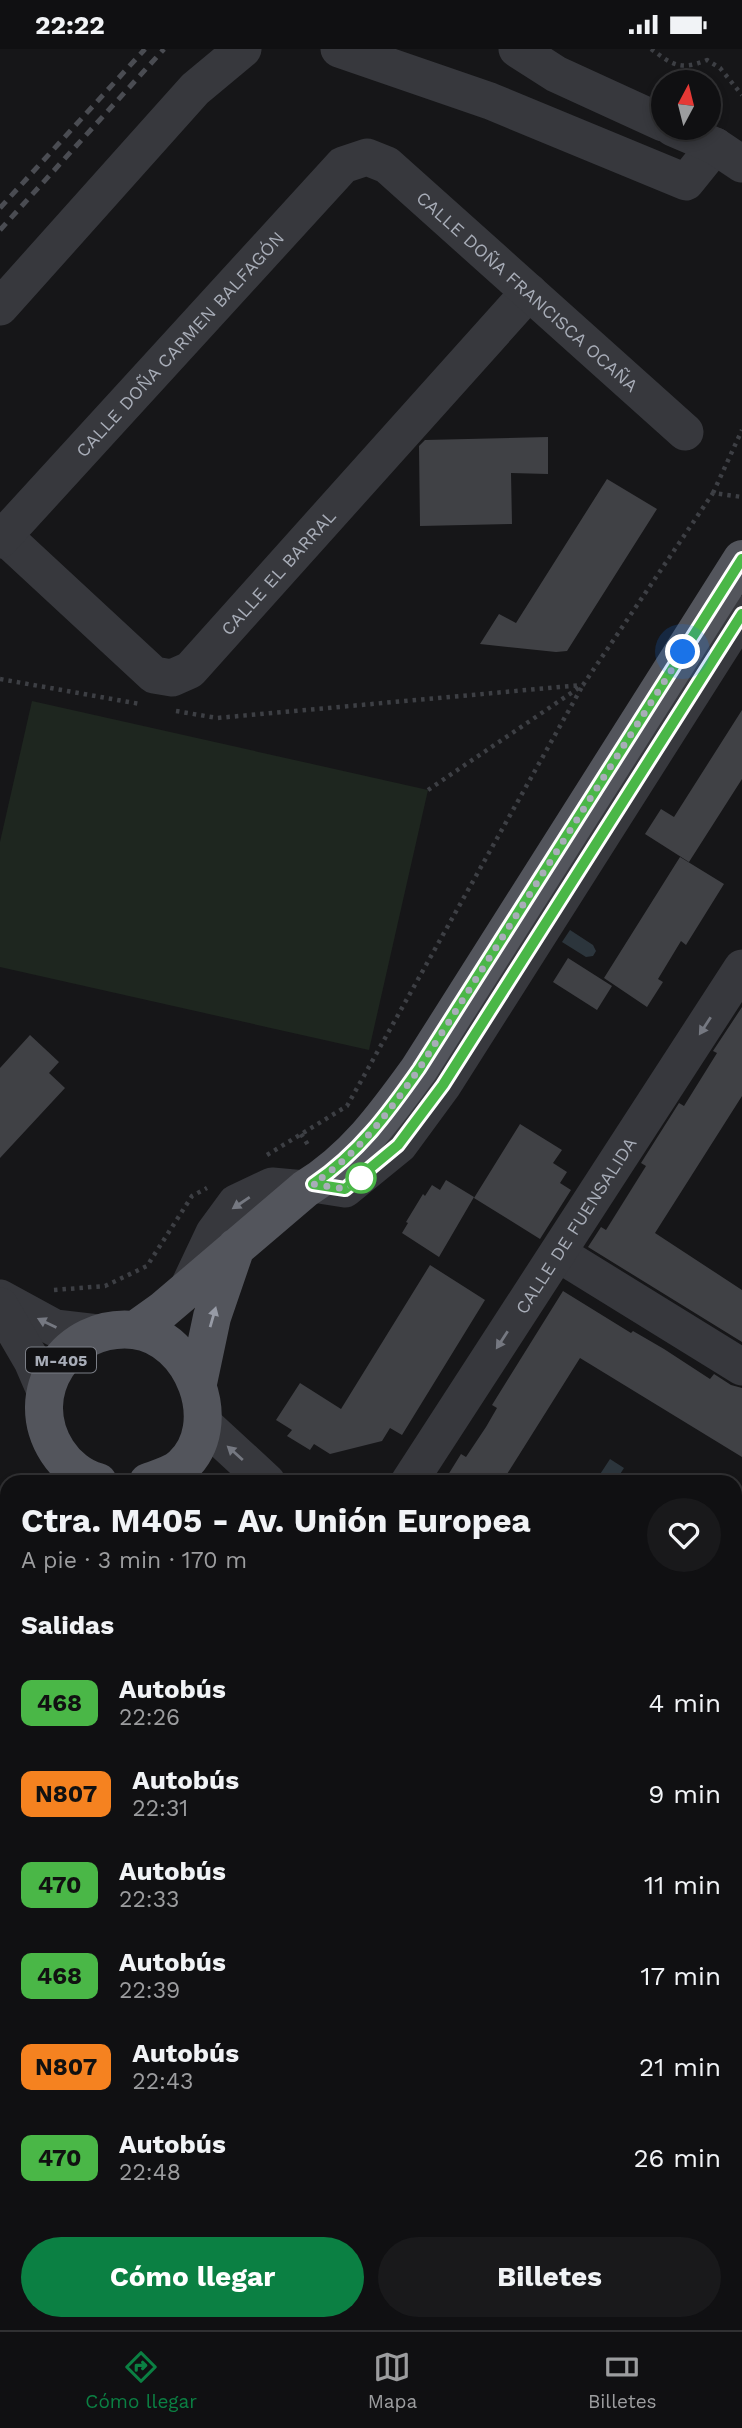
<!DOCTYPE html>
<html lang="es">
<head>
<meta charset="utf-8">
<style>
	:root { --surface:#101012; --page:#19191b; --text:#f1f3f6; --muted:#9c9d9f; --line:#303032; --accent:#0b8043 }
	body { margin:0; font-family:"Work Sans",sans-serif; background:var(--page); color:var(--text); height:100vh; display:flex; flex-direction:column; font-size:26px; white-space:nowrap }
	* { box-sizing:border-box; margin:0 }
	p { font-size:23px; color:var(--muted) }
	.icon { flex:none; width:38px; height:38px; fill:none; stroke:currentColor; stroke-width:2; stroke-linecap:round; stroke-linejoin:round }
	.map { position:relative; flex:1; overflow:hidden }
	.panel { position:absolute; left:0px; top:1426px; width:742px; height:856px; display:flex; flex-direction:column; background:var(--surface); border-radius:21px 21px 0 0; box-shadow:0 4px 10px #0003,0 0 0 2px var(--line) }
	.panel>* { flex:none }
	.badge { padding:0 14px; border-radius:10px; font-size:24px; line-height:46px }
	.needle { width:46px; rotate:7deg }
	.controls { position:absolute; left:651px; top:21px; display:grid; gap:14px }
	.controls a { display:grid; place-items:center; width:70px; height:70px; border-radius:50%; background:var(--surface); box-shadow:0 4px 10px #0003,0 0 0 2px var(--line); font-size:35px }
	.you { position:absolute; width:35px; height:35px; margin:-18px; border:5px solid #fff; border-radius:50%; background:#1a73e8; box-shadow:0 0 0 10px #1a73e833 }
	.map>.badge { position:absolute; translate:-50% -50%; box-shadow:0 0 0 4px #fff }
	h2 { padding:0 21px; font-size:26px; line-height:63px }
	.round { display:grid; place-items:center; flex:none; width:74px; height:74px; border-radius:37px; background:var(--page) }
	.head { display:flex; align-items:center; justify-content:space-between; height:119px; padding:0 21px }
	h1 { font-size:33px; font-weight:700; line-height:52px }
	.cta { display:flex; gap:14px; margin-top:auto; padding:14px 21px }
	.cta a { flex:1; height:80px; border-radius:42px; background:var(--accent); color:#fff; font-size:28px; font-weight:700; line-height:80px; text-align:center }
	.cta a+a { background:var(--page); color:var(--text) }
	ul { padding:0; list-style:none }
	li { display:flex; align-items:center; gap:21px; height:91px; padding:0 21px }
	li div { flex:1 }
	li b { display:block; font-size:26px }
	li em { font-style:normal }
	li .badge { min-width:77px; font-weight:700; text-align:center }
	.status { display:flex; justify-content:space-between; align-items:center; height:49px; padding:0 35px; background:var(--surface); direction:ltr }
	.status svg { height:19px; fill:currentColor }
	.tab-bar { display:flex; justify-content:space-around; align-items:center; height:98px; border-top:2px solid var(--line); background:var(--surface); font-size:19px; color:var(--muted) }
	.tab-bar a { display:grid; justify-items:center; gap:4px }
	.tab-bar .active { color:var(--accent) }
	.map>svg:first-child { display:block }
</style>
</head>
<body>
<div class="status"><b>22:22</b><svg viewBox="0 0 49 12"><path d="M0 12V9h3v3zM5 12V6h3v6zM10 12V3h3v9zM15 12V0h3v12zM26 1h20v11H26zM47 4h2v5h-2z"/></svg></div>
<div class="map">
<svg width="742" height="2281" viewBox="0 0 742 2281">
	<rect width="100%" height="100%" fill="#161618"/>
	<path fill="#1e261f" d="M32,652L428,741L369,1001L0,918V793Z"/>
	<path fill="#2c353c" d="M570,881L593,896L596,902L593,907L586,908L562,893Z
		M610,1410L624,1419L615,1433H595Z"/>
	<path fill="#404145" d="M548,388V425L511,424L512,475L420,477L419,397L425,391Z
		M607,430L657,460L567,602L556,603L480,595L499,565L516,574Z
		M742,661V730L689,813L645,785L661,760L674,768Z
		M680,808L724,835L686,896L681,892L658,930L663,933L647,958L604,929Z
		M568,909L612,937L597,961L553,933Z
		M742,958V1047L655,1184L742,1241V1293L588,1198L601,1178L606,1181L646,1117L641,1114L679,1054L684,1057L717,1004L713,1002Z
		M30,986L59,1013L49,1024L65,1039L0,1109V1019Z
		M520,1075L562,1101L553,1114L567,1123L560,1134L571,1141L540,1190L474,1149Z
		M446,1131L474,1148L439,1208L402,1184L408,1174L406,1173L423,1145L425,1147L432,1136L440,1141Z
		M430,1216L485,1251L402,1386L390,1379L382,1392L330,1405L314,1395L310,1401L287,1387L292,1381L276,1371L300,1334L341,1360Z
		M563,1242L631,1284L633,1282L664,1300L710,1330L714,1325L731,1336L742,1339V1408L580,1309L502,1433H460L448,1426L461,1405L466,1408L486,1378L497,1359L492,1356Z"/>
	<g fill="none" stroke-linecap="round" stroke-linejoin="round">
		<path stroke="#3d3f44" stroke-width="4.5" stroke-dasharray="3.5 5" stroke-linecap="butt" d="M651,0C673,16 680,22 707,11L720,19L742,46
			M713,444L742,381
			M0,630L140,655
			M176,662L217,669L582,636
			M428,741L583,636L713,444L742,448
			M301,1085L310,1099
			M267,1106L347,1057L583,636
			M54,1241L105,1237L147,1217L192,1147L207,1139
			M86,2281L88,2275"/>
		<g stroke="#37383d" stroke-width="37">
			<path d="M339,0L490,52L686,133L715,97"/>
			<path d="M517,0L556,25L663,74"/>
			<path d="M673,79L715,97L742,115"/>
			<path d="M0,258L195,40L243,0"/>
			<path id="s1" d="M4,487L154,626L172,629L190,621L529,243"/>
			<path id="s2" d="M0,491L343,116L367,108L387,116L685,383"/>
			<path d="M313,1135L345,1140L399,1096L443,1036L742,565"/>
			<path d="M559,1205L742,1318"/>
			<path d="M188,1239L214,1184L236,1154L272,1137L305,1140"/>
			<path d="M0,1249L55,1279L98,1284"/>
			<path d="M0,1257L32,1312L45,1342"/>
			<path d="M203,1374L267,1433"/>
			<path id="s3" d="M409,1433L742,919"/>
			<path d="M735,1740L742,1745"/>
		</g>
		<path stroke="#53555c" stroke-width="38" d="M135,1281L163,1261L305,1140C355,1109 385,1067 419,1020L742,510
			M198,1334L212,1268L236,1198
			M98,1433C81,1429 66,1416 57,1402C20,1344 67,1274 134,1281C193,1288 227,1376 182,1417C174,1425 159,1429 148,1433
			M0,1631L7,1593"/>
		<path stroke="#4a4c52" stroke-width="5" stroke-dasharray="9 7" stroke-linecap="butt" d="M0,159L145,0
			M0,181L164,0"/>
	</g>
	<defs><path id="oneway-solid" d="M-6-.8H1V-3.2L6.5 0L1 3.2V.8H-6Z" transform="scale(1.75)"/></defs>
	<g fill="#757881">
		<use href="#oneway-solid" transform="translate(705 977) rotate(123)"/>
		<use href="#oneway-solid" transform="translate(241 1154) rotate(146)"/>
		<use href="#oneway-solid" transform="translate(47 1274) rotate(-154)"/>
		<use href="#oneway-solid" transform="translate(502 1291) rotate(123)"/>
		<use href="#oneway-solid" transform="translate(235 1404) rotate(-138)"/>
	</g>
	<use fill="#979ba6" href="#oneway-solid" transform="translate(213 1268) rotate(-74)"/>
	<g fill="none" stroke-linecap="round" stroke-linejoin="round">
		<g stroke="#fff" stroke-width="16">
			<path id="line" d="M742,510L419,1020C388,1064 359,1104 313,1135L345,1140L398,1096L443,1036L742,565"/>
		</g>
		<use href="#line" stroke="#4ab747" stroke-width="10"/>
		<path stroke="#a8adb8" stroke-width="7" stroke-dasharray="0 12.6" d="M361,1129L345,1140L313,1135C359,1104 388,1064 419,1020L683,603"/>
	</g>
	<circle fill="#fff" stroke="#4ab747" stroke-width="3.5" cx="361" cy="1129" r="14"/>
	<g text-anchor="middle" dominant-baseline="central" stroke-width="6" stroke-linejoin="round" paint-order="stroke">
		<rect fill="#111113" stroke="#7b7e86" stroke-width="2" x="26" y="1298.5" width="70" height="25" rx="5"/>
		<g font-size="16" font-weight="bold" fill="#a8adb8">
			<text x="61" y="1311">M-405</text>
		</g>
		<g font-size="18" fill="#a8adb8" stroke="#111113">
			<text stroke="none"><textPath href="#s2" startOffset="744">CALLE DOÑA FRANCISCA OCAÑA</textPath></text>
			<text stroke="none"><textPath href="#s2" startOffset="266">CALLE DOÑA CARMEN BALFAGÓN</textPath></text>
			<text stroke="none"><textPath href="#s1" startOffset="374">CALLE EL BARRAL</textPath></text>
			<text stroke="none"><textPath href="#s3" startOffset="306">CALLE DE FUENSALIDA</textPath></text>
		</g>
	</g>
</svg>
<div class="controls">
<a><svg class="needle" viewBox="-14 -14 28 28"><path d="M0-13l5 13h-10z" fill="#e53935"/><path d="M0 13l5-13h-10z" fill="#9c9d9f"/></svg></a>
</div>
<div class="you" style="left:683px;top:603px"></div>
<section class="panel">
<div class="head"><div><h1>Ctra. M405 - Av. Unión Europea</h1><p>A pie · 3 min · 170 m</p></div><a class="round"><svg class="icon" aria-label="heart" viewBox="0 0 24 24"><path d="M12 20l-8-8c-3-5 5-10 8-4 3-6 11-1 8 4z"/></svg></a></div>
<h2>Salidas</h2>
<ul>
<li><span class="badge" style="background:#4ab747;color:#111">468</span><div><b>Autobús</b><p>22:26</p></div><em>4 min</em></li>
<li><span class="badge" style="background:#f58220;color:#111">N807</span><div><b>Autobús</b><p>22:31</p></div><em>9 min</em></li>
<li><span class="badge" style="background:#4ab747;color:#111">470</span><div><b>Autobús</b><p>22:33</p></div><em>11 min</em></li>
<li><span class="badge" style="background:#4ab747;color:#111">468</span><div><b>Autobús</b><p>22:39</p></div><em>17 min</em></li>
<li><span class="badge" style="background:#f58220;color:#111">N807</span><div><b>Autobús</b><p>22:43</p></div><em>21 min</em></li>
<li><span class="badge" style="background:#4ab747;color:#111">470</span><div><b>Autobús</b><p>22:48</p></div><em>26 min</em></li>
</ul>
<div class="cta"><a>Cómo llegar</a><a>Billetes</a></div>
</section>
</div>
<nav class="tab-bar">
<a class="active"><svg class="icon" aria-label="directions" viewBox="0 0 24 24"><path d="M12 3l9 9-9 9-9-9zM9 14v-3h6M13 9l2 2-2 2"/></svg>Cómo llegar</a>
<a><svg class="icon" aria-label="map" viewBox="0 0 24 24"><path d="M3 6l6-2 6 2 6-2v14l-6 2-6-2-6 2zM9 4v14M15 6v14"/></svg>Mapa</a>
<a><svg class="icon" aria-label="tickets" viewBox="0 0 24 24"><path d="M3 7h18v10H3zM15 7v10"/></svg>Billetes</a>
</nav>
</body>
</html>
